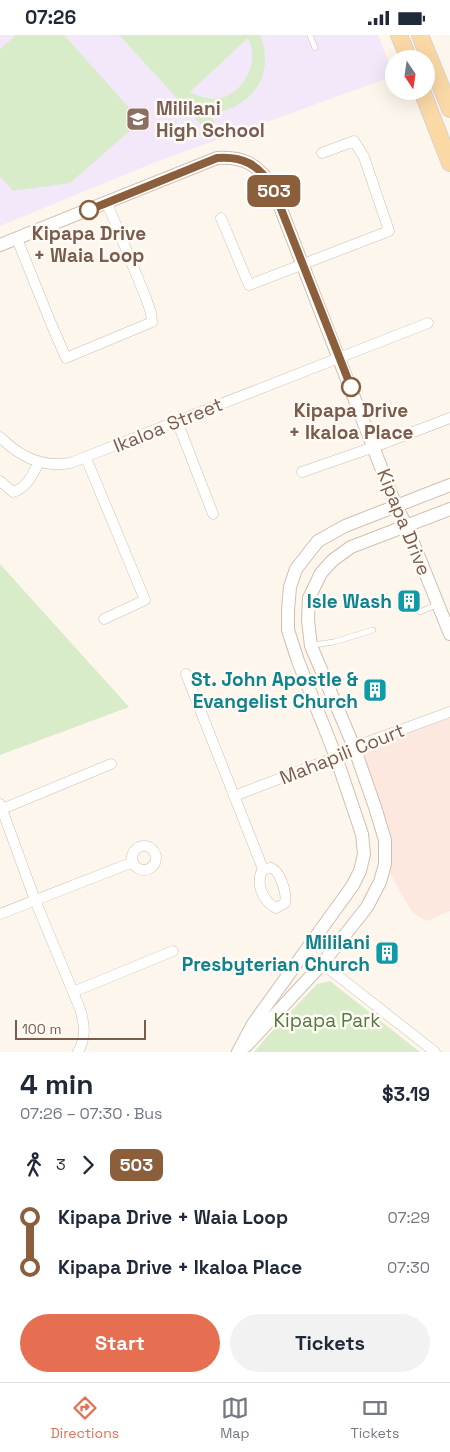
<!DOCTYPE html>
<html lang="en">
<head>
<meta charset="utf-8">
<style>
	:root { --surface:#fff; --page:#f2f2f3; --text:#1f2937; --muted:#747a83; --line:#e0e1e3; --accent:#e76f51 }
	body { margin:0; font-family:"Space Grotesk",sans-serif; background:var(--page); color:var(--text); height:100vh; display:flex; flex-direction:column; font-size:19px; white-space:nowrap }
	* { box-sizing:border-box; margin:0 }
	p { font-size:16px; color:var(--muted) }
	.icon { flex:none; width:28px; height:28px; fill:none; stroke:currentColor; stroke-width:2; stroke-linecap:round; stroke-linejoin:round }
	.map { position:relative; height:1017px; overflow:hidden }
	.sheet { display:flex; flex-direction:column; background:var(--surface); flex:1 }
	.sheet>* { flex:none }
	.badge { padding:0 10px; border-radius:8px; font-size:18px; line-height:32px }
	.needle { width:32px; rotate:167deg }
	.controls { position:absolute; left:385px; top:15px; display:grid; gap:10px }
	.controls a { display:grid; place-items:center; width:50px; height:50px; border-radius:50%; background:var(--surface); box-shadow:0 5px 20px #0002; font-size:25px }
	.scale { position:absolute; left:15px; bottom:12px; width:131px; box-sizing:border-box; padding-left:5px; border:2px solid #7a5c4d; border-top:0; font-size:14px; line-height:18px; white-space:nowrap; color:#7a5c4d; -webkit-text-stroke:4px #fffaf3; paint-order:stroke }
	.map>.badge { position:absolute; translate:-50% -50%; box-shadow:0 0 0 2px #fff }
	.legs { display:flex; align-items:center; gap:8px; height:55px; padding:0 20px; font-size:16px }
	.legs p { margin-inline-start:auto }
	.summary { display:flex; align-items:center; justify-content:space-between; height:85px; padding:0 20px }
	h1 { font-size:28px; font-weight:700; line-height:38px }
	.button { display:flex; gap:10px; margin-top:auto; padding:10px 20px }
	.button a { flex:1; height:58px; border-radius:30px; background:var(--accent); color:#fff; font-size:20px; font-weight:700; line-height:58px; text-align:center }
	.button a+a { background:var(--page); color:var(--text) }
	ul { padding:0 20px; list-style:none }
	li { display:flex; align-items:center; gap:18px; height:50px; font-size:19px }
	li i { display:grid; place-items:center; width:8px; height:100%; margin:0 6px; background:currentColor }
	li i::after { content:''; width:12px; height:12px; margin:-6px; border:4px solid; border-radius:50%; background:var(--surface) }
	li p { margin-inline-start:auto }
	li:first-child i { background:linear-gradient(#0000 50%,currentColor 0) }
	li:last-child i { background:linear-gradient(currentColor 50%,#0000 0) }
	.status { display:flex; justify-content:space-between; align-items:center; height:35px; padding:0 25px; background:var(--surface); direction:ltr }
	.status svg { height:14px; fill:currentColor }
	.dock { display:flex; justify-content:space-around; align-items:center; height:70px; border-top:1px solid var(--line); background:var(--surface); font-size:14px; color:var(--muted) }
	.dock a { display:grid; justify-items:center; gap:2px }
	.dock .active { color:var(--accent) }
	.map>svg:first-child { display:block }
</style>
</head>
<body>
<div class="status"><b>07:26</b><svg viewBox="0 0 49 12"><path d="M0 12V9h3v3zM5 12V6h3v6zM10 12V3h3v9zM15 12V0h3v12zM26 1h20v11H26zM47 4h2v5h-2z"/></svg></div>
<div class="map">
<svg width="450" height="1017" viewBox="0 0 450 1017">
	<rect width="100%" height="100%" fill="#fdf6ec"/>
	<path fill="#fde8e0" d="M450,677V876L427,886L413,878L406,867L385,829L386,812L354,712Z"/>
	<path fill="#f3e8fa" d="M0,0H378L394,41L158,126L0,191Z"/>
	<path fill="#d8ecc9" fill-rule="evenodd" d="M16,0H64L141,86L70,148L13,156L0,141V14Z
		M119,0H260C273,31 261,61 229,74C222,77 213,75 207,78L215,87L207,96ZM248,3C260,25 245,57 221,63C210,65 200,62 190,57Z
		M0,529L129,672L0,720Z
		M330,946L420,1017H254L264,1005L317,949Z"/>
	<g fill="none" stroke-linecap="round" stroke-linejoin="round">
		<g stroke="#d1beb0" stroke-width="6">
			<path id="service" d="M310,0L315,13
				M420,577L438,569
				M312,610L334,607L373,595"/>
		</g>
		<g stroke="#d1beb0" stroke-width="11">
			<path id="minor" d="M221,183L249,250L389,196L364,122L354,106L322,118
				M17,204L50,286L66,323L152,287L151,278L146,263L107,168
				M177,386L213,479
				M0,402C19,421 42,433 70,428L428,288
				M86,423L145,565L104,584
				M302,437L374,412L450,383
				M0,446L13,457C27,453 33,439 39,427
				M186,639L263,834C255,847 262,866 276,873L285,868C287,860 281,836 271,833C271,833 264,834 263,834
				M234,761L336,722L354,712L450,677
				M0,769L35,865L80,974C85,990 86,1003 78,1017
				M0,775L111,729
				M132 823a12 12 0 1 1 24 0a12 12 0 1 1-24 0Z
				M0,879L133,827
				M305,915L435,1017
				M73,957L173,916"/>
		</g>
		<g stroke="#d1beb0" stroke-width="14">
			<path id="tertiary" d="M0,210L217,123C244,121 258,130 272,151L396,471L406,490L450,599
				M246,1011L322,929L367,872L380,847L385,829V805L375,772L354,712L311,611L308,585L309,563L321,538L333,525L351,512L450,474
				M238,1017L253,989L353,850L360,836L364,819L362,799L336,722L298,626L288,595V575L290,552L296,534L318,506L345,491L450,450"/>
		</g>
		<g stroke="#dad1cd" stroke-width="18">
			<path id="primary" d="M399,0L409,24
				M420,0L450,74
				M422,56L450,128"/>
		</g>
		<use href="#service" stroke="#fff" stroke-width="5"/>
		<use href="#minor" stroke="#fff" stroke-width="10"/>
		<use href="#tertiary" stroke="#fff" stroke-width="12"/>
		<use href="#primary" stroke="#fbd9a5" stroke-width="16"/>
	</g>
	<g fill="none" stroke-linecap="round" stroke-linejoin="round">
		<g stroke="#fff" stroke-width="11">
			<path id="line-1" d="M89,175L217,123C244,121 258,130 272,151L351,352"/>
		</g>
		<use href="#line-1" stroke="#8b5e3c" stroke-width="8"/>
	</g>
	<defs>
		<g id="school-square" transform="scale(1.25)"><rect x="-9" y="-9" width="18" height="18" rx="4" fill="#8d6e63" stroke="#fffaf3"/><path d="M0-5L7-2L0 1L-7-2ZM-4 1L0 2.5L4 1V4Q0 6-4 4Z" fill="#fff"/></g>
		<g id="building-square" transform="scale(1.25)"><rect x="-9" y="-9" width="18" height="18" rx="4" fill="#0f9aa8" stroke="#fffaf3"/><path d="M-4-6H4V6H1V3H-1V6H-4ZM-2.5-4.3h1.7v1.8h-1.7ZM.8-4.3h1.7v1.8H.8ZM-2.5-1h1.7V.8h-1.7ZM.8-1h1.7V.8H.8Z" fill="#fff"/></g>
	</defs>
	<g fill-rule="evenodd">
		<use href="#school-square" x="138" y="84"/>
		<use href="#building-square" x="409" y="566"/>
		<use href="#building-square" x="375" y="655"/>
		<use href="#building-square" x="387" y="918"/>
	</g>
	<g fill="#fff" stroke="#8b5e3c" stroke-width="2.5">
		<circle cx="89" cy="175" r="9"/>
		<circle cx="351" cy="352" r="9"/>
	</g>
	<g text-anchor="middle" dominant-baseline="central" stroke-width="5" stroke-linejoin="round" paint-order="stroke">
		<g font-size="19" font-weight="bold" fill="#785e54" stroke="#fffaf3" text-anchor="start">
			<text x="156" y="73">Mililani<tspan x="156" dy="22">High School</tspan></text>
		</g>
		<g font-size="19" font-weight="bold" fill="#7a5c4d" stroke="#fffaf3">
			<text x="89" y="198">Kipapa Drive<tspan x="89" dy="22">+ Waia Loop</tspan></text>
			<text x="351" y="375">Kipapa Drive<tspan x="351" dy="22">+ Ikaloa Place</tspan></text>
		</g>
		<g font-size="19" fill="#7a5c4d" stroke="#fffaf3">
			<text transform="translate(168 390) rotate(-22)">Ikaloa Street</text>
			<text transform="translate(404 487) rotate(68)">Kipapa Drive</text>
			<text transform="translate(342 719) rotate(-22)">Mahapili Court</text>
		</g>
		<g font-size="19" font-weight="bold" fill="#0d838f" stroke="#fffaf3" text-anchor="end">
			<text x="392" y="566">Isle Wash</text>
			<text x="358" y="644">St. John Apostle &amp;<tspan x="358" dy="22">Evangelist Church</tspan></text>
			<text x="370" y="907">Mililani<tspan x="370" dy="22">Presbyterian Church</tspan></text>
		</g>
		<g font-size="19" fill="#537a41" stroke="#fffaf3">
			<text x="327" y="985">Kipapa Park</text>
		</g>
	</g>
</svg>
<div class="controls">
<a><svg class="needle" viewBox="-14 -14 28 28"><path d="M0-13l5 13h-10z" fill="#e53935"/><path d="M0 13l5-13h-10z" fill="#747a83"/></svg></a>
</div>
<div class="scale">100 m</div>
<b class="badge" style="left:274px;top:156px;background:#8b5e3c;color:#fff">503</b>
</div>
<section class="sheet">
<div class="summary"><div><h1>4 min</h1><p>07:26 – 07:30 · Bus</p></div><b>$3.19</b></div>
<div class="legs"><svg class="icon" aria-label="walk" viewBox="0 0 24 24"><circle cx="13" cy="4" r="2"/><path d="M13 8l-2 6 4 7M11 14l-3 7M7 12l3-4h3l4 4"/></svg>3<svg class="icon" aria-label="forward" viewBox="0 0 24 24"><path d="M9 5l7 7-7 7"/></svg><b class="badge" style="background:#8b5e3c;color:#fff">503</b></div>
<ul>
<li><i style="color:#8b5e3c"></i><b>Kipapa Drive + Waia Loop</b><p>07:29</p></li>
<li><i style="color:#8b5e3c"></i><b>Kipapa Drive + Ikaloa Place</b><p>07:30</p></li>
</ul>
<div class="button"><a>Start</a><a>Tickets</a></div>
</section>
<nav class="dock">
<a class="active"><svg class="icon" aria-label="directions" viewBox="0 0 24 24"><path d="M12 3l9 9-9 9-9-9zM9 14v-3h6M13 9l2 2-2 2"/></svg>Directions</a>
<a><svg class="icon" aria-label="map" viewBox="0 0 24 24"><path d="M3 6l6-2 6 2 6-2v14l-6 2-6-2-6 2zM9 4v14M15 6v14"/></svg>Map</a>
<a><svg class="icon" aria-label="tickets" viewBox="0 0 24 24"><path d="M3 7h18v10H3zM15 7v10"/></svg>Tickets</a>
</nav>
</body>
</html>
